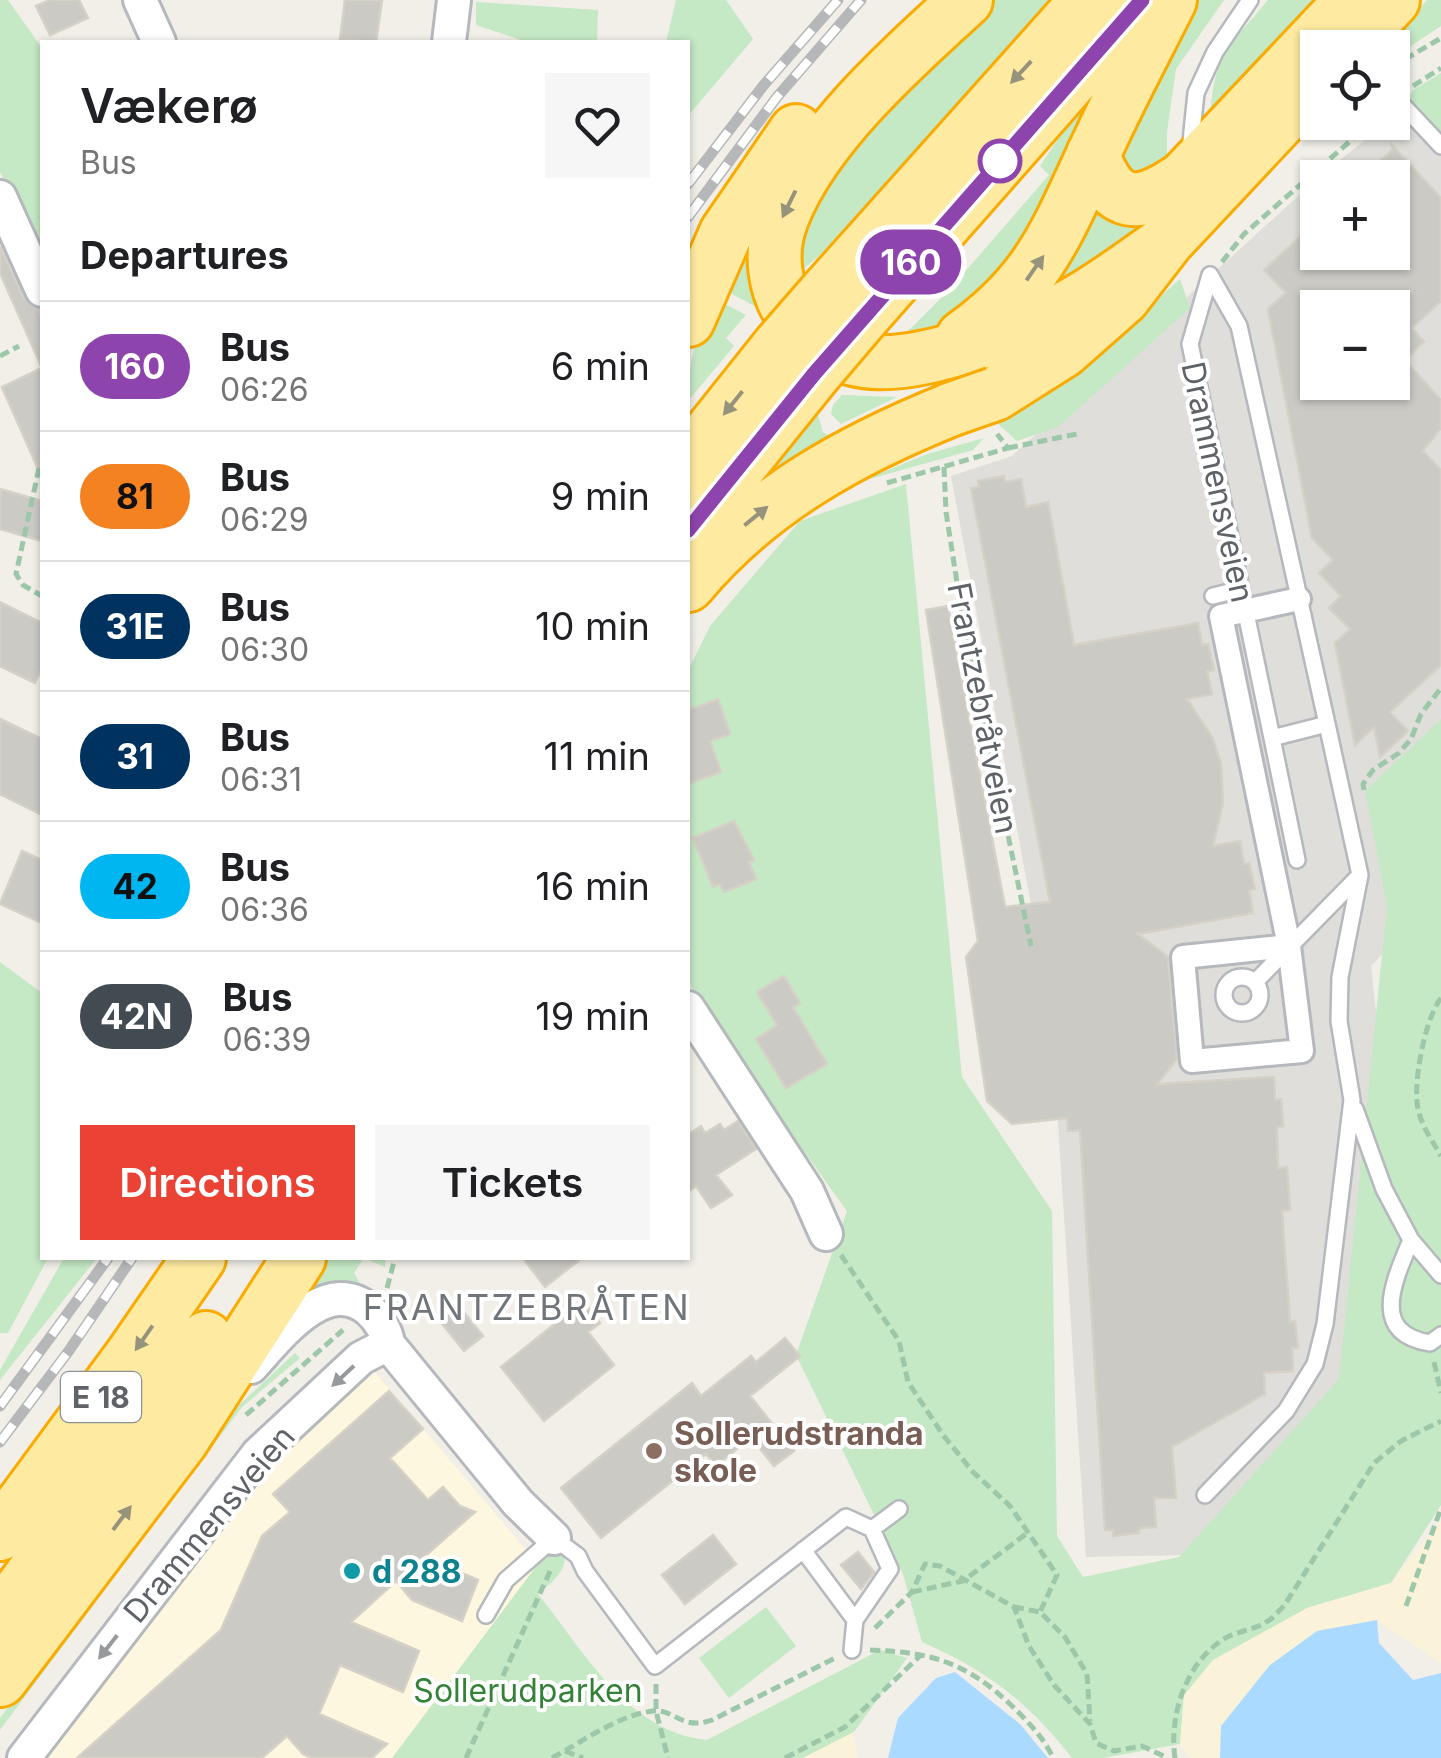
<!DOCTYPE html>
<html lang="en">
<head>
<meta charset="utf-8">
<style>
	:root { --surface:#fff; --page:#f6f6f6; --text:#202124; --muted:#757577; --line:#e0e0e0; --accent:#ea4335 }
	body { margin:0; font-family:Inter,sans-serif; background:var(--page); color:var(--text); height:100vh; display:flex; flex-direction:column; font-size:38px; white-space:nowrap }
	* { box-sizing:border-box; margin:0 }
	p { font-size:32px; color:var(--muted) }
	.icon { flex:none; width:55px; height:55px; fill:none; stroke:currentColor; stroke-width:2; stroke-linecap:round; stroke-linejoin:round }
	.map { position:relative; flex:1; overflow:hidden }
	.details { position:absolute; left:40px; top:40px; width:650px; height:1220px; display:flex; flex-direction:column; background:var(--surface); border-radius:0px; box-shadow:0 2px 8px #0004 }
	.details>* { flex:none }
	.badge { padding:0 20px; border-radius:32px; font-size:35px; line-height:65px }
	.fabs { position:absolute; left:1300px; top:30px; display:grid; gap:20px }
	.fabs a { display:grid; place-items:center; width:110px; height:110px; border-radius:0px; background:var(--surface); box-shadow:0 2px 8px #0004; font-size:50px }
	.map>.badge { position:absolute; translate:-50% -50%; box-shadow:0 0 0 5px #fff }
	h2 { padding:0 40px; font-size:38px; line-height:90px }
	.round { display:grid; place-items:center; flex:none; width:105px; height:105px; border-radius:0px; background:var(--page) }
	.summary { display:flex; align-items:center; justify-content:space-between; height:170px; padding:0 40px }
	h1 { font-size:48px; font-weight:600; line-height:75px }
	.button { display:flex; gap:20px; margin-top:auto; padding:20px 40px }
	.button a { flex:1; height:115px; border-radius:0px; background:var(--accent); color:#fff; font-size:40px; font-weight:600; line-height:115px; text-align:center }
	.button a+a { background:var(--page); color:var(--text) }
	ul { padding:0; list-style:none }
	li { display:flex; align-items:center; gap:30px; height:130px; padding:0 40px; border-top:2px solid var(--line) }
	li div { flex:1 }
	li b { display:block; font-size:38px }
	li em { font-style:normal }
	li .badge { min-width:110px; font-weight:700; text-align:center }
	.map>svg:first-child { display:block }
</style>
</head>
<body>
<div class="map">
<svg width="1441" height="1758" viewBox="0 0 1441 1758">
	<rect width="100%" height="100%" fill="#f1efe8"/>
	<path fill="#fef7e0" d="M356,1350L538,1564L392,1758H44L101,1689L261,1443Z"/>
	<path fill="#e0deda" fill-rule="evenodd" d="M1400,111L1441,155V894L1371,966L1385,1094L1415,1464L1237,1554L1086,1557L1056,1093L1041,958L951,476L1012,456L1317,179L1318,252H1392V178L1319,177L1386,123L1392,122L1393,117ZM1318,308H1392V382H1318Z"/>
	<path fill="#c5e8c5" d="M0,0H8L42,48V259L0,172Z
		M676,0H726L753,39L688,116V42H666Z
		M992,0H1050L821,254L795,276L802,235L820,179L980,8Z
		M1199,0H1224L1176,69L1167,132V169L1128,180L1115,141L1146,75Z
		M1268,0H1330L1210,124C1213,56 1226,50 1268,0Z
		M1427,0H1441V26L1393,58L1392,48H1383Z
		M476,2L598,10L597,42H527L476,25Z
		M1441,73V155L1400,111L1413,90Z
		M1107,76L1033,241L946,325L908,339L906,333L950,289L1049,175L1040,166L1087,96Z
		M1085,195L1174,207L1066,291L1038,279Z
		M749,226L760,309L721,288Z
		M1180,279L1190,308L1058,427L1017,441L997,423L1093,357Z
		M714,298L746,315L726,338L734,346L688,401C688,360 697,335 714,298Z
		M842,395L897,397L841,424L831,414L833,405Z
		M815,405L823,432L839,442L770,478L764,471Z
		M984,438L973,450L859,482L927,454Z
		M906,484L962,1077L1052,1211L1057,1536L1083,1577L1179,1557L1339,1379L1387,906L1365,791L1441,719V1505L1391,1583L1307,1608L1184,1695L1180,1744L1103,1758H1072C1028,1702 988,1671 922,1642L903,1574L796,1355L847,1211L702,1010L688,979V671L710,626L800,521Z
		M0,962L42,993V1258H48L8,1333H0Z
		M64,1258H97L0,1380V1370Z
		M318,1258H386L385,1267L364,1258L354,1273L364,1290L298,1305Z
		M295,1353L300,1358L242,1407L0,1730V1718L236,1408Z
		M554,1548L565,1557C564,1575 550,1583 538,1594C584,1651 627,1732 707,1740L880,1650L907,1658L854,1732L803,1758H392L538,1564Z
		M766,1607L796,1646L729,1698L699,1658Z"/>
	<path fill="#fbf3d9" d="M1441,1520V1663L1377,1620L1270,1665L1221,1726L1220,1758H1190L1180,1744L1184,1695L1213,1660L1307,1608L1391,1583Z
		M854,1732L857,1758H803Z"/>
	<path fill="#aadaff" d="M1377,1620L1379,1643L1413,1680L1441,1673V1758H1220L1221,1726L1270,1665L1317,1631Z
		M955,1672L1020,1724L1048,1758H888L898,1718L936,1678Z"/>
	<path fill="#cccac5" stroke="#d6d1c6" stroke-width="2.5" fill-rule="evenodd" d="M50,0H79L88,18L50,35L36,6Z
		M345,0H382L376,42L340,39Z
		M1392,145L1441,198V301L1412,328L1424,342L1405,360L1441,400V428L1423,451L1441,470V665L1390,712L1408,731L1380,757L1374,727L1355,745L1335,643L1350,629L1329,608L1341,596L1319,573L1333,560L1312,538L1268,309L1286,293L1264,270L1318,220V252H1392V178H1363L1392,150ZM1318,308H1392V382H1318Z
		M0,246L24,298L38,309L42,319V478L2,387L42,368L0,273Z
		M1004,476L1005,482L1021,479L1026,507L1048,502L1074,645L1198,623L1202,645L1208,644L1214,670L1207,671L1212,694L1187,699L1212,737L1221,763L1223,803L1213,846L1240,841L1244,864L1249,863L1255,889L1249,890L1253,913L1138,934L1168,957L1177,1059L1157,1084L1274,1077L1275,1100L1281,1099L1283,1126L1277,1127L1278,1168L1287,1167L1290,1210L1282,1211L1290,1322L1295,1321L1298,1348H1292L1293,1371L1264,1373L1265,1394L1172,1447L1176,1498H1154L1156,1527L1139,1528V1533L1113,1536V1530H1105L1080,1130L1068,1131L1067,1118L1012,1124L987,1101L966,957L978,941L926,610L948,606L1005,907L1050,902L971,488L979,487L978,481Z
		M0,489L42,501V541L0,529Z
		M0,602L42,623V667L35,683L0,666Z
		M718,699L730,734L710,741L721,772L688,784V710Z
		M0,719L42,739V815L0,794Z
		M734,821L754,860L749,862L756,879L724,892L720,884L713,887L693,838Z
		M22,851L42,860V923L0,904Z
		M784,976L800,1003L793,1007L827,1064L786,1088L756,1039L777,1025L757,992Z
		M738,1121L756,1149L716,1175L732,1195L711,1208L696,1186L688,1192V1135L701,1126L705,1133L720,1124L724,1130Z
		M523,1258H582L545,1287Z
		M458,1305L483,1336L464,1351L439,1320Z
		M586,1305L600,1323L588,1332L614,1365L544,1421L501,1367L571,1311L574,1315Z
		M785,1338L800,1356L750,1396L794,1451L774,1466L751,1437L716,1466L706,1454L601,1538L561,1488L692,1383L701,1396L751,1356L756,1362Z
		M389,1391L423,1429L390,1458L428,1500L443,1487L460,1506L475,1512L424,1557L478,1580L462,1621L412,1600L396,1581L351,1622L419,1651L403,1692L340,1665L319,1714L387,1744L372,1758H312L303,1754L287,1736L262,1758H77L221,1630L262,1536L290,1512L273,1494Z
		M713,1535L736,1564L685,1604L662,1575Z
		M858,1552L874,1572L861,1589L841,1565Z"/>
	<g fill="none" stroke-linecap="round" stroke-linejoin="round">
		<g stroke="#b5b8bc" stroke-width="20">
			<path id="service" d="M1398,100L1441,146
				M1190,151L1196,93L1215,52L1250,0
				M1210,275L1190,344L1272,738L1327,724L1360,875L1255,982
				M1210,275L1239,326L1327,724
				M1213,596L1241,589
				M1272,738L1297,860
				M1224 995a18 18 0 1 1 36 0a18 18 0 1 1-36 0Z
				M1355,1109L1384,1189L1411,1240L1441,1275
				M1411,1240C1395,1279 1368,1333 1430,1343L1441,1335
				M1205,1495L1286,1411L1315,1364L1325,1324L1352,1100L1339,1021L1340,977L1360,875
				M803,1550L855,1620L890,1569L872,1529
				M486,1615L506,1580L554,1538L578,1556L585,1571L655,1666L846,1517L872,1529L899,1509
				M852,1650L855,1620"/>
		</g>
		<g stroke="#b5b8bc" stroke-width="28">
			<path id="pedestrian" d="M1289,946L1183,957L1192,1061L1302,1051L1289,946L1221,616L1299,599"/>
		</g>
		<g stroke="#b5b8bc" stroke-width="38">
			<path id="minor" d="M140,0L159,42
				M449,42L454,0
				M0,197L42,290
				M688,1008L807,1191L826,1234
				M388,1344L518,1503L554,1538
				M24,1758L258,1454L361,1358L388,1344C387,1332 379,1319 369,1310C325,1273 277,1339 251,1367"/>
		</g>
		<g stroke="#f9ab00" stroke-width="58">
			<path id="trunk" d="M966,0C903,57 813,137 782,218C769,251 773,291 795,319C843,382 910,363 975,344C1007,334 1037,324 1066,308C1102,289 1134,264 1167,241
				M1348,48L1393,0
				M1093,154C1112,210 1139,209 1184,178L1352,0
				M826,292L1087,0
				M866,313L1142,0
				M688,320L726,233L796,131
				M963,337C1044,280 1060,223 1101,138C1123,91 1147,46 1170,0
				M995,394L1063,351L1123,298L1167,241L1318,80
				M688,460L779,346
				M688,530L814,374
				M688,585C759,500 850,450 952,409
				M0,1534L132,1355L199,1258
				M0,1618L206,1338
				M0,1680L182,1440L299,1258"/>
		</g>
		<path stroke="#9cc7a9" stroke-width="5" stroke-dasharray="10 5" stroke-linecap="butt" d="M1392,67L1441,38
			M1413,86L1441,68
			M1222,262L1244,234L1372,122
			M0,356L19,346
			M1008,448L1077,434
			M944,467L946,512L961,608L1031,946
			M39,468L16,574L23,585L42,596
			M887,483L1008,448L997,434
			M1364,790L1363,784L1373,770L1399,753L1411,739L1421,714L1441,688
			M1441,998C1425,1018 1411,1088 1419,1113C1423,1128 1433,1142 1441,1156
			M841,1255L899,1341L908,1382L943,1435L973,1472L1010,1506L1057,1575L1040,1612
			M387,1288L395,1258
			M1434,1362L1441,1393
			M246,1415L343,1330
			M912,1592L963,1581L1026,1534
			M1406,1606L1441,1508
			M1014,1607L1040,1612L1065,1637L1087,1674L1090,1721
			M875,1628L912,1592L925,1564L940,1566L1014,1607L1029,1646L1054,1685L1090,1724L1096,1743L1114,1751L1142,1746L1168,1758
			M870,1650C931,1652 965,1662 1010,1704C1027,1721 1043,1736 1053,1758
			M656,1684V1711L668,1758
			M565,1751L583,1758
			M466,1758L551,1569
			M552,1758C582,1742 618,1715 653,1711C676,1709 681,1731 712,1720L835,1658
			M785,1758L845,1727L921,1655
			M1175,1758C1169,1716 1185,1665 1222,1640C1235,1631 1253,1631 1266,1622C1273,1619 1278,1611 1284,1606L1374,1463L1401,1441L1441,1421"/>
		<use href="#service" stroke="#fff" stroke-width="15"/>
		<use href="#pedestrian" stroke="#fff" stroke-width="22"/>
		<use href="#minor" stroke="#fff" stroke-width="32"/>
		<use href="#trunk" stroke="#feeaa1" stroke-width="52"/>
		<g stroke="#b6b7b8" stroke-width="11">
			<path id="rail" d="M688,184L763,86L838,0
				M688,217L777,97L861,0
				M0,1406L108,1258
				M0,1442L68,1352L132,1258"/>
		</g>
		<use href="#rail" stroke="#fff" stroke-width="8" stroke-dasharray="22" stroke-linecap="butt"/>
		<g stroke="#f9ab00" stroke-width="58" stroke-linecap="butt">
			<path id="trunk-bridge" d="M779,346L826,292
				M814,374L866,313
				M952,409L995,394"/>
		</g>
		<use href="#trunk-bridge" stroke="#feeaa1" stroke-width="52"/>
	</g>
	<defs><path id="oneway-solid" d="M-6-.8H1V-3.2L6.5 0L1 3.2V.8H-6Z" transform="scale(2.5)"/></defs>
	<g fill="#97927c">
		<use href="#oneway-solid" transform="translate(1021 72) rotate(133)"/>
		<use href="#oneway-solid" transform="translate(789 204) rotate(116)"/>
		<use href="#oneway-solid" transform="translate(1035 268) rotate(-55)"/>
		<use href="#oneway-solid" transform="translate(733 403) rotate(129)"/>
		<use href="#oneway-solid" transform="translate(756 516) rotate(-39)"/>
		<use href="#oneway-solid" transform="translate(144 1338) rotate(125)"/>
		<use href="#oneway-solid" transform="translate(122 1518) rotate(-53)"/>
	</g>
	<g fill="#979a9d">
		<use href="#oneway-solid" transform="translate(343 1376) rotate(137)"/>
		<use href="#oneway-solid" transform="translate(108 1647) rotate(128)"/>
	</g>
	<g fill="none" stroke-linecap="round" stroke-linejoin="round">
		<g stroke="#fff" stroke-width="22">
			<path id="line" d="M688,530L814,374L1142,0"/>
		</g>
		<use href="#line" stroke="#8e44ad" stroke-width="15"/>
	</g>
	<circle fill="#fff" stroke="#8e44ad" stroke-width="5" cx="1000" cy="161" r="20"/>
	<circle fill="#8d6e63" stroke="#fff" stroke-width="4" cx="654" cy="1451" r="10"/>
	<circle fill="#0f9aa8" stroke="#fff" stroke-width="4" cx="352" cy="1571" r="10"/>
	<g text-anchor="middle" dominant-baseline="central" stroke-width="8" stroke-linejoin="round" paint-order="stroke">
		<rect fill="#fff" stroke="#8f9295" stroke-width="2.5" x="61" y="1372" width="80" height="50" rx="8"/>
		<g font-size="30" font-weight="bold" fill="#5f6368">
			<text x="101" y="1397">E 18</text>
		</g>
		<g font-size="32" fill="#5f6368" stroke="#fff">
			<text transform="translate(1218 482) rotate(78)">Drammensveien</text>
			<text transform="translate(983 708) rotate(79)">Frantzebråtveien</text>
			<text transform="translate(209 1524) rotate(-50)">Drammensveien</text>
		</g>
		<g font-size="32" font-weight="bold" fill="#785e54" stroke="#fff" text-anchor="start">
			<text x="674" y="1433">Sollerudstranda<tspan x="674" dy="37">skole</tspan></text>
		</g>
		<g font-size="32" font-weight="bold" fill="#0d838f" stroke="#fff" text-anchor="start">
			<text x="372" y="1571">d 288</text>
		</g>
		<g font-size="32" fill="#348238" stroke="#fff">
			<text x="528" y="1690">Sollerudparken</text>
		</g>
		<g font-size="35" letter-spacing="2.5" fill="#70757a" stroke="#fff">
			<text x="527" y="1307">FRANTZEBRÅTEN</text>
		</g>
	</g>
</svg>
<div class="fabs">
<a><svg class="icon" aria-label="locate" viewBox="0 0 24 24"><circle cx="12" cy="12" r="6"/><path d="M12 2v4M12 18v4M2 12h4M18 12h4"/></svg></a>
<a>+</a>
<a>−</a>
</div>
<b class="badge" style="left:911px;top:262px;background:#8e44ad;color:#fff">160</b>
<section class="details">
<div class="summary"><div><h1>Vækerø</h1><p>Bus</p></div><a class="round"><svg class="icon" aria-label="heart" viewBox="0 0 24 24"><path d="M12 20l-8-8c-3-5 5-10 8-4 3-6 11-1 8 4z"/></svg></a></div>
<h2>Departures</h2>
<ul>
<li><span class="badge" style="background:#8e44ad;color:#fff">160</span><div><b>Bus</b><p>06:26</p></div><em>6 min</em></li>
<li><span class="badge" style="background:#f58220;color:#111">81</span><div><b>Bus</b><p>06:29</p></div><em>9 min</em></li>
<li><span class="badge" style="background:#003260;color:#fff">31E</span><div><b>Bus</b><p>06:30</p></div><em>10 min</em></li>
<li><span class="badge" style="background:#003260;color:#fff">31</span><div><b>Bus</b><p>06:31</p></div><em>11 min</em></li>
<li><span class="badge" style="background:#00b6f1;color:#111">42</span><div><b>Bus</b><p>06:36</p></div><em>16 min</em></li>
<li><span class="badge" style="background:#424a52;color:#fff">42N</span><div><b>Bus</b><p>06:39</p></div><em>19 min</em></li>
</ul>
<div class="button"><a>Directions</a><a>Tickets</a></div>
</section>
</div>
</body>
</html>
